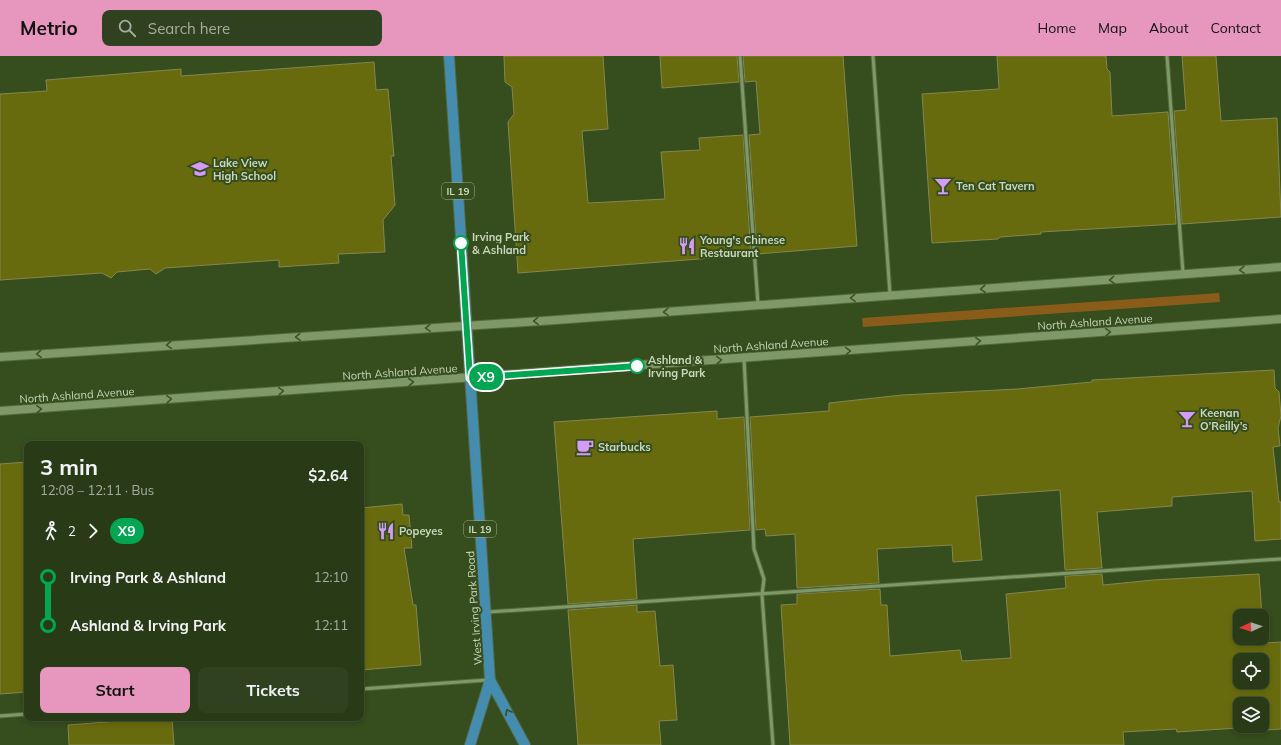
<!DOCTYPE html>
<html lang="en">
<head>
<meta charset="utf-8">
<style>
	:root { --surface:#283a16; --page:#30411f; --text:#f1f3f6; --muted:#a5ada1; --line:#445435; --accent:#e797bd }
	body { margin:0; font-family:Mulish,sans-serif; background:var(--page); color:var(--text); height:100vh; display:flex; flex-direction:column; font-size:15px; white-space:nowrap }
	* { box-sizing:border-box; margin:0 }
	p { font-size:13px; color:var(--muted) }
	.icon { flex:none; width:22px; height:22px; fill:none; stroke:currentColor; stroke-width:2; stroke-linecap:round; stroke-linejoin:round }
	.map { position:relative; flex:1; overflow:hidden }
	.drawer { position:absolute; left:24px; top:385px; width:340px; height:280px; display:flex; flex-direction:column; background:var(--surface); border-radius:8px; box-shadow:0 2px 6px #0003,0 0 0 1px var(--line) }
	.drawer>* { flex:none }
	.badge { padding:0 8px; border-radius:13px; font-size:14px; line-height:26px }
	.needle { width:26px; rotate:267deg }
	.fabs { position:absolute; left:1233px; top:553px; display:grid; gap:8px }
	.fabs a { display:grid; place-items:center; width:36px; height:36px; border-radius:8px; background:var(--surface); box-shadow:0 2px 6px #0003,0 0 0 1px var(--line); font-size:20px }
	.map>.badge { position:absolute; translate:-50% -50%; box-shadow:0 0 0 2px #fff }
	.legs { display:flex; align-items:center; gap:6px; height:44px; padding:0 16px; font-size:13px }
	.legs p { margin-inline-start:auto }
	.overview { display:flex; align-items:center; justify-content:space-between; height:68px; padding:0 16px }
	h1 { font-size:22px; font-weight:700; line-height:30px }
	.button { display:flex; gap:8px; margin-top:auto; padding:8px 16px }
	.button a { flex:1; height:46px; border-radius:8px; background:var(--accent); color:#111; font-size:16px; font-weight:700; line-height:46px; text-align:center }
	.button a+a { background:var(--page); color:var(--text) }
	ul { padding:0 16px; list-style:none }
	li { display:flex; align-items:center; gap:14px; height:48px; font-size:15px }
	li i { display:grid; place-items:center; width:6px; height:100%; margin:0 5px; background:currentColor }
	li i::after { content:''; width:10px; height:10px; margin:-5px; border:3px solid; border-radius:50%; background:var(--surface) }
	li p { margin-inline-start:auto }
	li:first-child i { background:linear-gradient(#0000 50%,currentColor 0) }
	li:last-child i { background:linear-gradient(currentColor 50%,#0000 0) }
	header { display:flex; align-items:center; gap:24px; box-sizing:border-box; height:56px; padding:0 20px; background:var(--accent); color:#111 }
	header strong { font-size:19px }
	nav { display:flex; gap:22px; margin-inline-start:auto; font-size:14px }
	.search { width:280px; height:36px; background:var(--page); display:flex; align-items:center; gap:10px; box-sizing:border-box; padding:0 14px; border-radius:8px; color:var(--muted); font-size:15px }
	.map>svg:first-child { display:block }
</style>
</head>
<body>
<header>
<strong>Metrio</strong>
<div class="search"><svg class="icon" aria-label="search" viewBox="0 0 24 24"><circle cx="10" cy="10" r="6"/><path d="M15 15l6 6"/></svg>Search here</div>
<nav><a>Home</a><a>Map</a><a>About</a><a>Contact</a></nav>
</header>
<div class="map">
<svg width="1281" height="689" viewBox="0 0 1281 689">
	<rect width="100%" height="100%" fill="#364d1e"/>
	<path fill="#8a5c19" d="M1219,237L1220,246L863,271L862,262Z"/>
	<path fill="#686b0d" stroke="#84874f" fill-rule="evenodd" d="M504,0H603L608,73L582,75L588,147L665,143L661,96L700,94L699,82L743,79L751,199L518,217L508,66L514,58L512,31L505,26Z
		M660,0H737L739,26L662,32Z
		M743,0H843L857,190L757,198L749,79L760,78L756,25L745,26Z
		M997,0H1106L1107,13L1110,16L1112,60L1168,56L1176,168L1041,176V178L1000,181L998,183L932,187L922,38L999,33Z
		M1182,0H1216L1221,65L1277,62L1281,161L1182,168L1174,55L1186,54Z
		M374,6L376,34L388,33L394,100H391L395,149L383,164L385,196L338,198L339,207L279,211V204L165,212L156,218L150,213L117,216L111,222L102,217L0,224V38L47,35L46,24L181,13V20Z
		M1274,314L1275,332L1279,336L1281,360L1278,372L1280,390L1273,391L1279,446H1281V483L1255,485L1252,435L1172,441V450L1097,456L1102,512L1065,514L1060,434L976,440L982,504L953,506L952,489L877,493L879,527L797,532L795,478L766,480L765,473L756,474L750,361L829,355V347L902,339L1017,333L1092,326V324Z
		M717,355V363L744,361L750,474L633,483L637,543L568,548L554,366Z
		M27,406V636L0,638V408Z
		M402,448L403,459H409L412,492H404L413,549H416L421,609L361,614V452Z
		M1102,518L1103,529L1153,524L1259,518L1262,560H1240V582H1262V561L1264,587L1281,586V673L1239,676L1238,672L1177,676L1176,673L1123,676L1124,689H790L781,549L797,548V538L880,533L881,549H887L890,600L960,594L962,605L1011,602L1006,538L1066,532L1065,520ZM1240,604H1262V626H1240ZM1240,648H1262V670H1240Z
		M637,549V556L655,555L660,610L673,609L677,664L659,665L661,689H578L568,554Z
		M158,662H172L174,689H69L68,669Z"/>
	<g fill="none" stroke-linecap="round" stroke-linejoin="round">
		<g stroke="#54673d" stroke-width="5">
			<path id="service" d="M740,0L758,248
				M873,0L890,238
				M1167,0L1183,217
				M744,303L754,493L764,523L762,539L773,689
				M488,556L1281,503
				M361,633L487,624
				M0,660L27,658"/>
		</g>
		<g stroke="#54673d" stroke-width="10">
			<path id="secondary" d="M0,301L556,264L1281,211
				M0,355L1281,263"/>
		</g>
		<g stroke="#54673d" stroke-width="12">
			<path id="primary" d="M449,0L490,624L470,689
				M490,624L525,689"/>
		</g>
		<use href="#service" stroke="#7e9967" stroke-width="3"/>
		<use href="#secondary" stroke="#7e9967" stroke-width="8"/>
		<use href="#primary" stroke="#458db0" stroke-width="10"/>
	</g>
	<defs><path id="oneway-chevron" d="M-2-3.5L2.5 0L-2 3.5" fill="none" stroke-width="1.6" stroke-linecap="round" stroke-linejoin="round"/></defs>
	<g stroke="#3d5525">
		<use href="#oneway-chevron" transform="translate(1242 214) rotate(176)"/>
		<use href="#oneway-chevron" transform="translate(1112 224) rotate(176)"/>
		<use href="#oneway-chevron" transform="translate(983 233) rotate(176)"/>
		<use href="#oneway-chevron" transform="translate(853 242) rotate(176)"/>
		<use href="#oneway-chevron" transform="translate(666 256) rotate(176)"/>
		<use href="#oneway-chevron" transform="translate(536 265) rotate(176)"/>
		<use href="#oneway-chevron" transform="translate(428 272) rotate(177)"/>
		<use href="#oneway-chevron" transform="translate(1108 276) rotate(-4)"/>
		<use href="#oneway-chevron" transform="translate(298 281) rotate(176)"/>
		<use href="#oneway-chevron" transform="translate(978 285) rotate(-4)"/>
		<use href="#oneway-chevron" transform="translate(169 289) rotate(176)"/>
		<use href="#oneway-chevron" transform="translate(848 295) rotate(-4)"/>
		<use href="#oneway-chevron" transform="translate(39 298) rotate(176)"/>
		<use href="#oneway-chevron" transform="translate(719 304) rotate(-4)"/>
		<use href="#oneway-chevron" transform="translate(411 326) rotate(-4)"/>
		<use href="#oneway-chevron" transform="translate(281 335) rotate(-4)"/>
		<use href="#oneway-chevron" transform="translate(169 343) rotate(-4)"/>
		<use href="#oneway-chevron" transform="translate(39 353) rotate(-4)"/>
	</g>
	<use stroke="#364d1e" href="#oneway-chevron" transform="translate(508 656) rotate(-119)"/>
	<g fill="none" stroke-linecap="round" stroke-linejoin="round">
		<g stroke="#fff" stroke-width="9">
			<path id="line-1" d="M461,187L470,322L637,310"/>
		</g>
		<use href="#line-1" stroke="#00a651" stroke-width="6"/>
	</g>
	<defs>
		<g id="school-bare" transform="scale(1.38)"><path d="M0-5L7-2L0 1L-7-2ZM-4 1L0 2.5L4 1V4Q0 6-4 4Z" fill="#d59bfb" stroke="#364d1e" stroke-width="2.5" paint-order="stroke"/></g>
		<g id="bar-bare" transform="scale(1.38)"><path d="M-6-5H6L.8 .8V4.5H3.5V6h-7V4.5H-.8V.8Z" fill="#d59bfb" stroke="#364d1e" stroke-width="2.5" paint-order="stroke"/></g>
		<g id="restaurant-bare" transform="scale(1.38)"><path d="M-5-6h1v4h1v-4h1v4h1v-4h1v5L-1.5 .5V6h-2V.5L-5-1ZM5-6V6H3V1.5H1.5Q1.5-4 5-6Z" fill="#d59bfb" stroke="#364d1e" stroke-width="2.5" paint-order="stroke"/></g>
		<g id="cafe-bare" transform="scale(1.38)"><path d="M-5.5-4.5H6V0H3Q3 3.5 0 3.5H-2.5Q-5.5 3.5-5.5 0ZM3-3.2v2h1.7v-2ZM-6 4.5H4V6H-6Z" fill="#d59bfb" stroke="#364d1e" stroke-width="2.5" paint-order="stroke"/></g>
	</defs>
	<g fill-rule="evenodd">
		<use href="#school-bare" x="200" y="113"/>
		<use href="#bar-bare" x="943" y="130"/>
		<use href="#restaurant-bare" x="687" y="190"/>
		<use href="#bar-bare" x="1187" y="363"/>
		<use href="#cafe-bare" x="585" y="391"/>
		<use href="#restaurant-bare" x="386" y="475"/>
	</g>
	<g fill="#fff" stroke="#00a651" stroke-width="2">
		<circle cx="461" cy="187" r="7"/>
		<circle cx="637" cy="310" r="7"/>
	</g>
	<g text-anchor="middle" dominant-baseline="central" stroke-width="4" stroke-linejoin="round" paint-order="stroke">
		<g fill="#364d1e" stroke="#9dae8d" stroke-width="1">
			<rect x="442" y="127" width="32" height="16" rx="3"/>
			<rect x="464" y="465" width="32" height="16" rx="3"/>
		</g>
		<g font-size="10" font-weight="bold" fill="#c9d8bd">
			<text x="458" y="135">IL 19</text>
			<text x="480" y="473">IL 19</text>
		</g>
		<g font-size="11" font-weight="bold" fill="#c9d8bd" stroke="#364d1e" text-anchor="start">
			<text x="213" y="107">Lake View<tspan x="213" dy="13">High School</tspan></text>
			<text x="956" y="130">Ten Cat Tavern</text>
			<text x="700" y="184">Young's Chinese<tspan x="700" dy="13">Restaurant</tspan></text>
			<text x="1200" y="357">Keenan<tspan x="1200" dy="13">O’Reilly’s</tspan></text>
			<text x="598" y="391">Starbucks</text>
			<text x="399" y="475">Popeyes</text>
		</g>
		<g font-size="11" font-weight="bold" fill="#c9d8bd" stroke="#364d1e" text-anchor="start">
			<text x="472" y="181">Irving Park<tspan x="472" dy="13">&amp; Ashland</tspan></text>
			<text x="648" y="304">Ashland &amp;<tspan x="648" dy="13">Irving Park</tspan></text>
		</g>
		<g font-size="11" fill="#c9d8bd" stroke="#364d1e">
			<text transform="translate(1095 266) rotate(-4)">North Ashland Avenue</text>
			<text transform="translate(771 289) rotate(-4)">North Ashland Avenue</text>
			<text transform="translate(400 316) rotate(-4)">North Ashland Avenue</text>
			<text transform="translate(77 339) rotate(-4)">North Ashland Avenue</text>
			<text transform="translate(474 552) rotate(-94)">West Irving Park Road</text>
		</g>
	</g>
</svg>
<div class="fabs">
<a><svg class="needle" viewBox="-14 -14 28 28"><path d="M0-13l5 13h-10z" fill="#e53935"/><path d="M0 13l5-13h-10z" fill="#a5ada1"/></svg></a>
<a><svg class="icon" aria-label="locate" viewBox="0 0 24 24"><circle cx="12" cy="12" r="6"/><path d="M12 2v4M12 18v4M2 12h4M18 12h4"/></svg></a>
<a><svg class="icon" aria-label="layers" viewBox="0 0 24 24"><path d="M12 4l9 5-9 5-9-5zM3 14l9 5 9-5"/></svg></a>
</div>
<b class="badge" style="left:486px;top:321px;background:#00a651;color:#fff">X9</b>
<section class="drawer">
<div class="overview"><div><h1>3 min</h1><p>12:08 – 12:11 · Bus</p></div><b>$2.64</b></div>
<div class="legs"><svg class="icon" aria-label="walk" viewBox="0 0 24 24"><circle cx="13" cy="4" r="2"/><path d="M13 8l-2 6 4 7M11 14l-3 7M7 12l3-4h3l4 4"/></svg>2<svg class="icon" aria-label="forward" viewBox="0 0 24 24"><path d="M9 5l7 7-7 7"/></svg><b class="badge" style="background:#00a651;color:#fff">X9</b></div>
<ul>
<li><i style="color:#00a651"></i><b>Irving Park &amp; Ashland</b><p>12:10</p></li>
<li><i style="color:#00a651"></i><b>Ashland &amp; Irving Park</b><p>12:11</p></li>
</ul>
<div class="button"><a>Start</a><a>Tickets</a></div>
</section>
</div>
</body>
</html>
